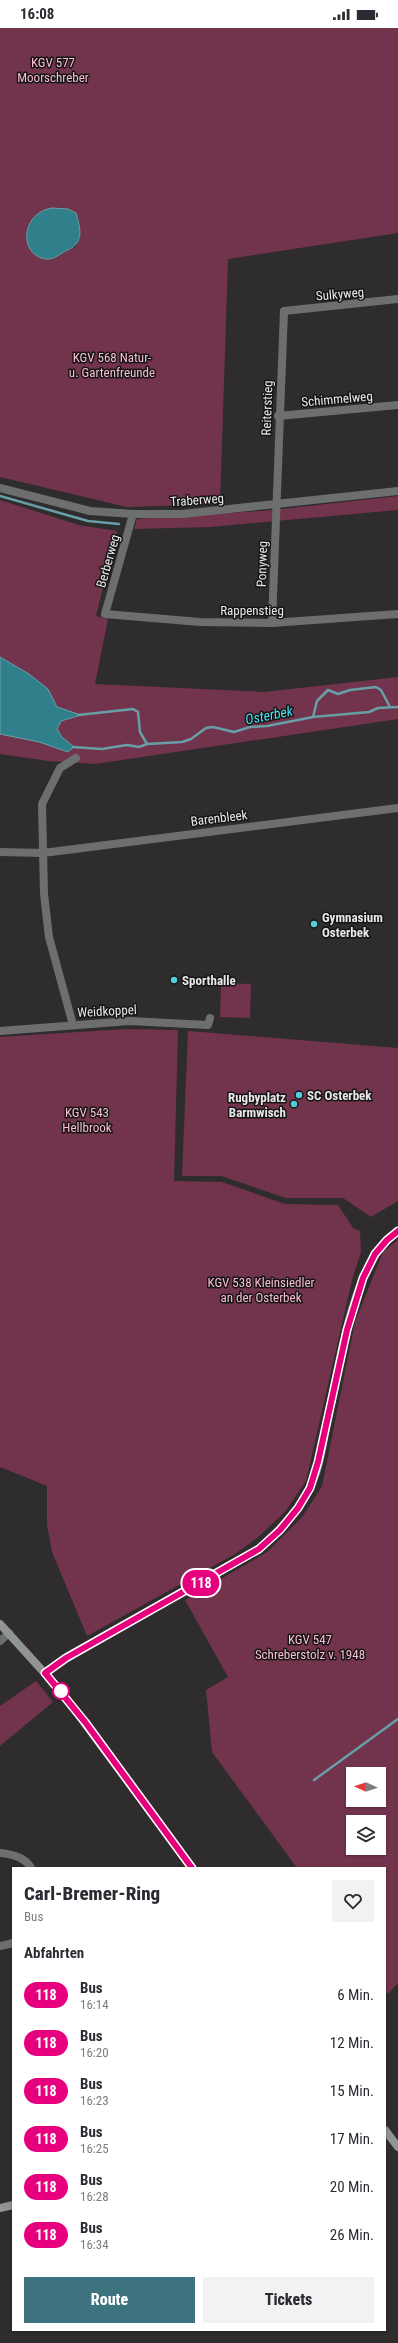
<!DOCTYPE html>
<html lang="de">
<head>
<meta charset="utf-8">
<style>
	:root { --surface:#fff; --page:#f2f2f3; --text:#2b2b33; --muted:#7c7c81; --accent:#3d737f }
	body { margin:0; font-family:"Roboto Condensed",sans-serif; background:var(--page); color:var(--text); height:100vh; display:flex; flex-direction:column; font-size:15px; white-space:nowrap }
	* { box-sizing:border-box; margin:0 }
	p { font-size:13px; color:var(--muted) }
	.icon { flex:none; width:22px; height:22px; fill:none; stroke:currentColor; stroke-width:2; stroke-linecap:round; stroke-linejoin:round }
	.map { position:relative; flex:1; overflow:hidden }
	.panel { position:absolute; left:12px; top:1839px; width:374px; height:464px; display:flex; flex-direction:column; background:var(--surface); border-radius:0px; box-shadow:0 1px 3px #0004 }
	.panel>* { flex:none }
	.badge { padding:0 8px; border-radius:13px; font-size:14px; line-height:26px }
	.needle { width:26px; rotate:273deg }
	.fabs { position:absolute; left:346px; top:1739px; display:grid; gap:8px }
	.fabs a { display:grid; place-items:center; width:40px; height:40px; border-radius:0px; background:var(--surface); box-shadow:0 1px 3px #0004; font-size:20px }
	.map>.badge { position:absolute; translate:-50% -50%; box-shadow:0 0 0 2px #fff }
	h2 { padding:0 12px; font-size:15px; line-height:36px }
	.round { display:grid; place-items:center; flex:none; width:42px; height:42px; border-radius:0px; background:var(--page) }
	.head { display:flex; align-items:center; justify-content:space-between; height:68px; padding:0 12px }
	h1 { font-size:19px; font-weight:800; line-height:30px }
	.action { display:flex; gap:8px; margin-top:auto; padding:8px 12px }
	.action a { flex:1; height:46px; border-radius:0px; background:var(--accent); color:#fff; font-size:16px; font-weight:800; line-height:46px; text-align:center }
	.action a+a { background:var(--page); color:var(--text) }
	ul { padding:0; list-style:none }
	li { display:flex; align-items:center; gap:12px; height:48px; padding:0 12px }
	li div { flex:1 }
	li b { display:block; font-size:15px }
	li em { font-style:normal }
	li .badge { min-width:44px; font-weight:700; text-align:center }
	.status { display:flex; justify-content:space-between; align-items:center; height:28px; padding:0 20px; background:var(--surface); direction:ltr }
	.status svg { height:11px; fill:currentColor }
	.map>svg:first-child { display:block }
</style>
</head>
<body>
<div class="status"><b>16:08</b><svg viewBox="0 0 49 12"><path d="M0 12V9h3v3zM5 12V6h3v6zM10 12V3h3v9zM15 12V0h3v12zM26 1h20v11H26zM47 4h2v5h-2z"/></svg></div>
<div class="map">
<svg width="398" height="2315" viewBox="0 0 398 2315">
	<rect width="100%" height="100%" fill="#2f2c2d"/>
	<path fill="#72334d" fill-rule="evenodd" d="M0,0H398V205L228,231L220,476L127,479L0,449ZM52,180C68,182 81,190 80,207C80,211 78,216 75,219C70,222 63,225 58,228Z
		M398,468V482L210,499L134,501L137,491L273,482Z
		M0,472L79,497L117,503L96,588L108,591L95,656L264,664L398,649V691L95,736L48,733L0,726Z
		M221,955L251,956L250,990L220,989Z
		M125,1001L178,1002L174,1153L222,1154L285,1176L338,1177L353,1200L360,1203L361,1224L352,1252L306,1453L285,1484L257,1510L235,1526L87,1608L52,1524L47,1497V1458L0,1439V1009Z
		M188,1003L398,1020V1173L371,1189L343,1170H286L221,1148H182Z
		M398,1212V1955L388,1966L385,1962V1840H297L212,1724L206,1662L228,1649L185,1572L267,1524L303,1488L322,1458L355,1294L383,1224ZM353,1746H379V1772H353ZM353,1794H379V1820H353Z
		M36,1653L53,1674L0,1718V1678Z"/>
	<path fill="#30808b" stroke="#689fa7" d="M52,180L68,181L76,185C80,200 85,214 68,222C61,225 54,232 46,231C19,228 20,185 52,180Z
		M0,629L29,646L48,661L57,679L81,687L61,693L57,701L62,709L74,719L68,724L39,714L0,706Z"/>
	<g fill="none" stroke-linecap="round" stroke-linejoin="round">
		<path stroke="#689fa7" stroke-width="2.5" d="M0,468L88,493L119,496
			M78,687L133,681L138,684L140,704L147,716
			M313,689L317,673L328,662L338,666L350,662L376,659L381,662L390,679
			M73,719L102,721L127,717L139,719L147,716L182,714L191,711L206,700L213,699L234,704L250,699L267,698L313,689L369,684L378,680L398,679
			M314,1752L398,1691"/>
		<path stroke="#6d6f6f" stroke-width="8" d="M278,388L398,377
			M0,460L90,483L133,486H182L398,463
			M133,486L105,586L200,594L272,595L398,586
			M272,595L284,283L398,271
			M0,824L43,825L398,780
			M73,997L49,909L44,866L42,776L60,740L76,730
			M0,1003L130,993L208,997L210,990
			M0,1613L9,1605
			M0,1825C12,1826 25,1829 31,1840
			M0,1918L13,1915"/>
		<path stroke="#919494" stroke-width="8" d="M0,1596L60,1662L192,1840
			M45,1645L65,1630L259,1521C281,1501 303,1479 314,1450C320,1436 322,1420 325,1405C336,1354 347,1271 375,1227C381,1217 389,1210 398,1203
			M385,2102L398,2119
			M0,2180L13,2177"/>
	</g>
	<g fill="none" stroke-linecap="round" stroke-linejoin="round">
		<g stroke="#fff" stroke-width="9">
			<path id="line" d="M192,1840L85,1694L45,1645L66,1630L259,1521L280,1502L298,1480L310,1460L318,1434L347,1302L363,1250L375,1226L387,1212L398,1203"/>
		</g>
		<use href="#line" stroke="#e6007e" stroke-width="6"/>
	</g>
	<g fill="#53cbdb" stroke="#161515" stroke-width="1.5">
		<circle cx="314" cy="896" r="4"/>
		<circle cx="174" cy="952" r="4"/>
		<circle cx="299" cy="1067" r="4"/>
		<circle cx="294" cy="1076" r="4"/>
	</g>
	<circle fill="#fff" stroke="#e6007e" stroke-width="2" cx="61" cy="1663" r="8"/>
	<g text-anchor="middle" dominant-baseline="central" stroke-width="3" stroke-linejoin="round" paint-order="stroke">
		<g font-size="13" fill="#fabcd1" stroke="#161515">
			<text x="53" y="34">KGV 577<tspan x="53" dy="15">Moorschreber</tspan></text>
			<text x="112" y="329">KGV 568 Natur-<tspan x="112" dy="15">u. Gartenfreunde</tspan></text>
			<text x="87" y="1084">KGV 543<tspan x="87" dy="15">Hellbrook</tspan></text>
			<text x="261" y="1254">KGV 538 Kleinsiedler<tspan x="261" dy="15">an der Osterbek</tspan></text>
			<text x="310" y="1611">KGV 547<tspan x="310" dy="15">Schreberstolz v. 1948</tspan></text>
		</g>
		<g font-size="13" fill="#e9e7e8" stroke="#161515">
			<text transform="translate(340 266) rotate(-5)">Sulkyweg</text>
			<text transform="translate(337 371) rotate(-5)">Schimmelweg</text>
			<text transform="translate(267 380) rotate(-88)">Reiterstieg</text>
			<text transform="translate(197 472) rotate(-4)">Traberweg</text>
			<text transform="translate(108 533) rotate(-74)">Berberweg</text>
			<text transform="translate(262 536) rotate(-88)">Ponyweg</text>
			<text x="252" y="582">Rappenstieg</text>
			<text transform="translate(219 790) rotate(-7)">Barenbleek</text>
			<text transform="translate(107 983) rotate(-3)">Weidkoppel</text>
		</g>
		<g font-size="13" font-weight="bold" fill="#e9e7e8" stroke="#161515" text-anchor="start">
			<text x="322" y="889">Gymnasium<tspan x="322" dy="15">Osterbek</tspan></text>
			<text x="182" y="952">Sporthalle</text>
			<text x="307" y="1067">SC Osterbek</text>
			<text x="286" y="1069" text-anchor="end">Rugbyplatz<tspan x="286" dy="15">Barmwisch</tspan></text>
		</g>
		<g font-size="14" font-style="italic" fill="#47e1f5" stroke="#161515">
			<text transform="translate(269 687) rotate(-11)">Osterbek</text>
		</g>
	</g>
</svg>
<div class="fabs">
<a><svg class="needle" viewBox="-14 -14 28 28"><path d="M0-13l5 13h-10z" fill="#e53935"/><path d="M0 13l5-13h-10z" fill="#7c7c81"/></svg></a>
<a><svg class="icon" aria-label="layers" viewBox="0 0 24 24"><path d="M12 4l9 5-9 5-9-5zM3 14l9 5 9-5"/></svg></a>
</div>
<b class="badge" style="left:201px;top:1555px;background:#e6007e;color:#fff">118</b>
<section class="panel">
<div class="head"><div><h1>Carl-Bremer-Ring</h1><p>Bus</p></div><a class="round"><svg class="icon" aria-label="heart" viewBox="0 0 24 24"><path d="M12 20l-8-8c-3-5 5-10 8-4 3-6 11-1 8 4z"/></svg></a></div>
<h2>Abfahrten</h2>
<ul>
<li><span class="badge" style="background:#e6007e;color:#fff">118</span><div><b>Bus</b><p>16:14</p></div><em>6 Min.</em></li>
<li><span class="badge" style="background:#e6007e;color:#fff">118</span><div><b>Bus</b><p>16:20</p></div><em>12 Min.</em></li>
<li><span class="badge" style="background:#e6007e;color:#fff">118</span><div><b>Bus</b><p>16:23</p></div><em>15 Min.</em></li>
<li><span class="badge" style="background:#e6007e;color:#fff">118</span><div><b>Bus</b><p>16:25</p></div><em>17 Min.</em></li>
<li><span class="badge" style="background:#e6007e;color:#fff">118</span><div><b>Bus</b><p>16:28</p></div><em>20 Min.</em></li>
<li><span class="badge" style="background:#e6007e;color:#fff">118</span><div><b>Bus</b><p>16:34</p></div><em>26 Min.</em></li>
</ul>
<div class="action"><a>Route</a><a>Tickets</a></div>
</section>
</div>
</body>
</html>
